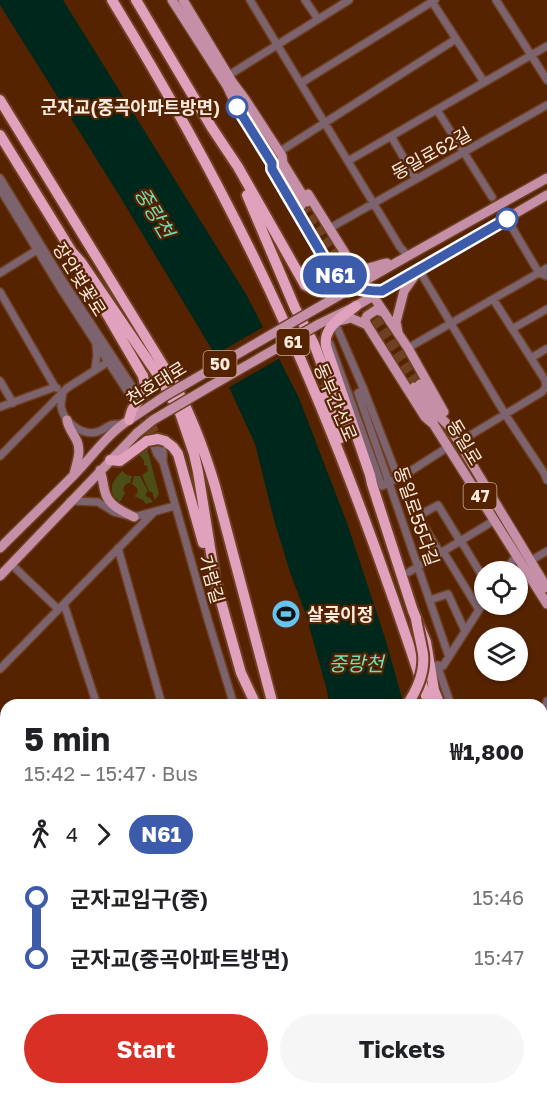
<!DOCTYPE html>
<html lang="en">
<head>
<meta charset="utf-8">
<style>
	:root { --surface:#fff; --page:#f6f6f6; --text:#202124; --muted:#757577; --accent:#d93025 }
	body { margin:0; font-family:"Golos Text","Noto Sans KR",sans-serif; background:var(--page); color:var(--text); height:100vh; display:flex; flex-direction:column; font-size:22px; white-space:nowrap }
	* { box-sizing:border-box; margin:0 }
	p { font-size:20px; color:var(--muted) }
	.icon { flex:none; width:33px; height:33px; fill:none; stroke:currentColor; stroke-width:2; stroke-linecap:round; stroke-linejoin:round }
	.map { position:relative; flex:1; overflow:hidden }
	.panel { position:absolute; left:0px; top:699px; width:548px; height:396px; display:flex; flex-direction:column; background:var(--surface); border-radius:18px 18px 0 0; box-shadow:0 2px 4px #0004 }
	.panel>* { flex:none }
	.badge { padding:0 12px; border-radius:20px; font-size:21px; line-height:39px }
	.fabs { position:absolute; left:474px; top:561px; display:grid; gap:12px }
	.fabs a { display:grid; place-items:center; width:54px; height:54px; border-radius:50%; background:var(--surface); box-shadow:0 2px 4px #0004; font-size:30px }
	.map>.badge { position:absolute; translate:-50% -50%; box-shadow:0 0 0 3px #fff }
	.legs { display:flex; align-items:center; gap:9px; height:66px; padding:0 24px; font-size:20px }
	.legs p { margin-inline-start:auto }
	.overview { display:flex; align-items:center; justify-content:space-between; height:102px; padding:0 24px }
	h1 { font-size:33px; font-weight:700; line-height:45px }
	.button { display:flex; gap:12px; margin-top:auto; padding:12px 24px }
	.button a { flex:1; height:69px; border-radius:36px; background:var(--accent); color:#fff; font-size:24px; font-weight:700; line-height:69px; text-align:center }
	.button a+a { background:var(--page); color:var(--text) }
	ul { padding:0 24px; list-style:none }
	li { display:flex; align-items:center; gap:21px; height:60px; font-size:22px }
	li i { display:grid; place-items:center; width:9px; height:100%; margin:0 8px; background:currentColor }
	li i::after { content:''; width:15px; height:15px; margin:-8px; border:4px solid; border-radius:50%; background:var(--surface) }
	li p { margin-inline-start:auto }
	li:first-child i { background:linear-gradient(#0000 50%,currentColor 0) }
	li:last-child i { background:linear-gradient(currentColor 50%,#0000 0) }
	.map>svg:first-child { display:block }
</style>
</head>
<body>
<div class="map">
<svg width="547" height="1095" viewBox="0 0 547 1095">
	<rect width="100%" height="100%" fill="#562300"/>
	<path fill="#4c4e15" d="M145,448H147L159,494L155,500L153,496V493L149,491L142,475L148,471L147,466L144,465V461L139,454Z
		M122,471L127,475L132,476L130,483H128C124,485 122,489 125,493L120,502L114,497C109,485 114,480 122,471Z
		M134,476H140L148,491L146,493V496L150,498L153,502L146,504L143,500L134,496L136,495L138,490L136,487L132,484Z"/>
	<path fill="#00271c" d="M0,0H63L246,294L299,398L347,523L385,638L404,705H330L326,687L306,615L290,572L274,520L255,444L211,348L119,195L0,5Z
		M272,1089H308V1090L297,1095H258Z
		M467,1089H538L539,1095H469Z"/>
	<path fill="#562300" d="M265,326L282,357L226,389L211,357Z"/>
	<g fill="none" stroke-linecap="round" stroke-linejoin="round">
		<path stroke="#6f4122" stroke-width="7" stroke-dasharray="7 3.5" stroke-linecap="butt" d="M144,406L160,442
			M139,410L153,444"/>
		<path stroke="#6f4122" stroke-width="9" stroke-dasharray="9 4.5" stroke-linecap="butt" d="M307,202L420,384
			M301,206L414,387"/>
		<g stroke="#6d3f20" stroke-width="10">
			<path id="minor" d="M250,0L400,247L408,256
				M305,0L318,19
				M431,0L484,82
				M496,0L547,80
				M229,75L349,0
				M301,83L435,0
				M437,110L492,197
				M391,136L416,179
				M279,152L456,39
				M348,161L547,46
				M0,178L61,278L137,394
				M0,189L61,289L133,400
				M507,219L539,273L547,276
				M330,228L547,105
				M419,270L505,414L544,473L547,480
				M0,273L37,250
				M0,292L55,387
				M335,323L364,390L398,478
				M512,329L547,309
				M330,344L382,486L406,474L448,447
				M408,348L547,268
				M531,358L546,349
				M95,369L97,355L96,345
				M0,381L13,403
				M364,390L358,393L449,657
				M63,392C62,397 61,402 61,406C63,421 81,436 97,432C110,428 105,423 123,424
				M0,407L55,387L57,388
				M459,442L542,392L546,387L545,380L493,299
				M161,445L163,452V462
				M154,446L157,454L163,462L208,620L234,705
				M0,456L67,388L111,360
				M70,501L98,502L114,512L134,517L175,506
				M461,541L484,579
				M118,548L162,705
				M443,551L479,610
				M440,553L418,516L438,505L460,541
				M530,561L547,551
				M11,564L58,609
				M409,572L495,520
				M505,572L513,560L518,557
				M430,600L448,594L465,631
				M64,604L97,705
				M0,669L153,513
				M451,705L437,665L443,666L484,602
				M542,720L547,701
				M542,760L547,764
				M542,783L547,784
				M0,805L6,803
				M542,812L547,823
				M542,894L547,904
				M400,1089L403,1095"/>
		</g>
		<g stroke="#6d3f20" stroke-width="12">
			<path id="major" d="M172,0L227,86L236,105L271,163L277,166L301,206
				M183,0L233,83L245,99L282,156L283,163L307,202
				M271,163L272,169L333,273C349,288 360,291 381,291
				M308,194L353,266V270L343,276L335,274
				M351,261C368,274 370,266 387,263
				M367,294L373,296L408,348L444,412
				M312,311L399,261L547,178
				M339,321L351,318L367,325L425,417L432,423
				M319,324L356,306L547,195
				M367,325L365,320L367,316L376,310L383,312
				M398,332L396,322L404,291L416,274
				M420,384L439,416L449,426L547,588
				M414,387L430,413L434,425L547,604
				M67,420C68,427 72,432 76,439C82,450 77,462 74,474
				M100,470C103,478 103,487 106,495C111,507 124,512 134,517
				M0,548C24,524 49,500 73,476C91,458 107,434 129,420
				M0,576L137,433"/>
		</g>
		<g stroke="#6d3f20" stroke-width="14">
			<path id="highway" d="M112,0C174,102 232,207 281,315C339,442 386,573 429,705
				M136,0L212,128L238,167L305,285L317,291H348
				M0,100L172,380C191,414 204,449 215,486L273,705
				M0,135L72,252L81,262L162,381L180,413L194,454L198,472L214,572L215,580L241,673L256,705
				M247,195L295,308L314,344L331,389L348,429
				M326,291L330,289L335,284L333,273
				M97,297L143,376
				M356,306C342,317 323,327 326,346L370,475L372,484L413,611L426,642L434,690L440,705
				M324,391L341,438
				M165,441L173,447L178,454L203,543
				M110,460L120,461L147,441
				M542,980L547,992
				M542,1080L547,1085"/>
		</g>
		<use href="#minor" stroke="#7d636e" stroke-width="7"/>
		<use href="#major" stroke="#c48fa7" stroke-width="9"/>
		<use href="#highway" stroke="#e0a1bd" stroke-width="10"/>
		<g stroke="#6d3f20" stroke-width="12" stroke-linecap="butt">
			<path id="major-bridge" d="M129,420L165,396L312,311
				M137,433L153,420L209,387L319,324"/>
		</g>
		<g stroke="#6d3f20" stroke-width="14" stroke-linecap="butt">
			<path id="highway-bridge" d="M129,420C130,416 131,413 132,410C139,395 149,399 143,376
				M147,441L158,439L165,441
				M407,705C417,690 425,672 423,654C421,642 418,631 416,619"/>
		</g>
		<use href="#major-bridge" stroke="#c48fa7" stroke-width="9"/>
		<use href="#highway-bridge" stroke="#e0a1bd" stroke-width="10"/>
	</g>
	<g fill="none" stroke-linecap="round" stroke-linejoin="round">
		<g stroke="#fff" stroke-width="14">
			<path id="line-1" d="M237,107L272,163V169L333,273C350,288 360,291 382,291L507,219"/>
		</g>
		<use href="#line-1" stroke="#3d5bab" stroke-width="9"/>
	</g>
	<defs>
		<g id="stadium-disc" transform="scale(1.5)"><circle r="9.5" fill="#67c4f0" stroke="#562300"/><path d="M0-5a6.5 5 0 1 0 0 10a6.5 5 0 1 0 0-10ZM-3.5-1.8h7v3.6h-7Z" fill="#111"/></g>
	</defs>
	<g fill-rule="evenodd">
		<use href="#stadium-disc" x="286" y="614"/>
	</g>
	<g fill="#fff" stroke="#3d5bab" stroke-width="3">
		<circle cx="237" cy="107" r="10"/>
		<circle cx="507" cy="219" r="10"/>
	</g>
	<g text-anchor="middle" dominant-baseline="central" stroke-width="4.5" stroke-linejoin="round" paint-order="stroke">
		<g fill="#562300" stroke="#caaf9e" stroke-width="1.5">
			<rect x="276.5" y="329" width="33" height="26" rx="4.5"/>
			<rect x="203.5" y="351" width="33" height="26" rx="4.5"/>
			<rect x="463.5" y="483" width="33" height="26" rx="4.5"/>
		</g>
		<g font-size="16" font-weight="bold" fill="#fbebe1">
			<text x="293" y="342">61</text>
			<text x="220" y="364">50</text>
			<text x="480" y="496">47</text>
		</g>
		<g font-size="18" font-weight="bold" fill="#fbebe1" stroke="#562300" text-anchor="end">
			<text x="220" y="107">군자교(중곡아파트방면)</text>
		</g>
		<g font-size="18" fill="#fbebe1" stroke="#562300">
			<text transform="translate(431 153) rotate(-29)">동일로62길</text>
			<text transform="translate(80 279) rotate(58)">장안벚꽃로</text>
			<text transform="translate(156 383) rotate(-32)">천호대로</text>
			<text transform="translate(336 402) rotate(67)">동부간선로</text>
			<text transform="translate(465 442) rotate(59)">동일로</text>
			<text transform="translate(417 516) rotate(71)">동일로55다길</text>
			<text transform="translate(212 579) rotate(74)">가람길</text>
		</g>
		<g font-size="18" font-weight="bold" fill="#fbebe1" stroke="#562300" text-anchor="start">
			<text x="307" y="614">살곶이정</text>
		</g>
		<g font-size="20" font-style="italic" fill="#70debc" stroke="#562300">
			<text transform="translate(155 212) rotate(59)">중랑천</text>
			<text x="356" y="663">중랑천</text>
		</g>
	</g>
</svg>
<div class="fabs">
<a><svg class="icon" aria-label="locate" viewBox="0 0 24 24"><circle cx="12" cy="12" r="6"/><path d="M12 2v4M12 18v4M2 12h4M18 12h4"/></svg></a>
<a><svg class="icon" aria-label="layers" viewBox="0 0 24 24"><path d="M12 4l9 5-9 5-9-5zM3 14l9 5 9-5"/></svg></a>
</div>
<b class="badge" style="left:335px;top:275px;background:#3d5bab;color:#fff">N61</b>
<section class="panel">
<div class="overview"><div><h1>5 min</h1><p>15:42 – 15:47 · Bus</p></div><b>₩1,800</b></div>
<div class="legs"><svg class="icon" aria-label="walk" viewBox="0 0 24 24"><circle cx="13" cy="4" r="2"/><path d="M13 8l-2 6 4 7M11 14l-3 7M7 12l3-4h3l4 4"/></svg>4<svg class="icon" aria-label="forward" viewBox="0 0 24 24"><path d="M9 5l7 7-7 7"/></svg><b class="badge" style="background:#3d5bab;color:#fff">N61</b></div>
<ul>
<li><i style="color:#3d5bab"></i><b>군자교입구(중)</b><p>15:46</p></li>
<li><i style="color:#3d5bab"></i><b>군자교(중곡아파트방면)</b><p>15:47</p></li>
</ul>
<div class="button"><a>Start</a><a>Tickets</a></div>
</section>
</div>
</body>
</html>
